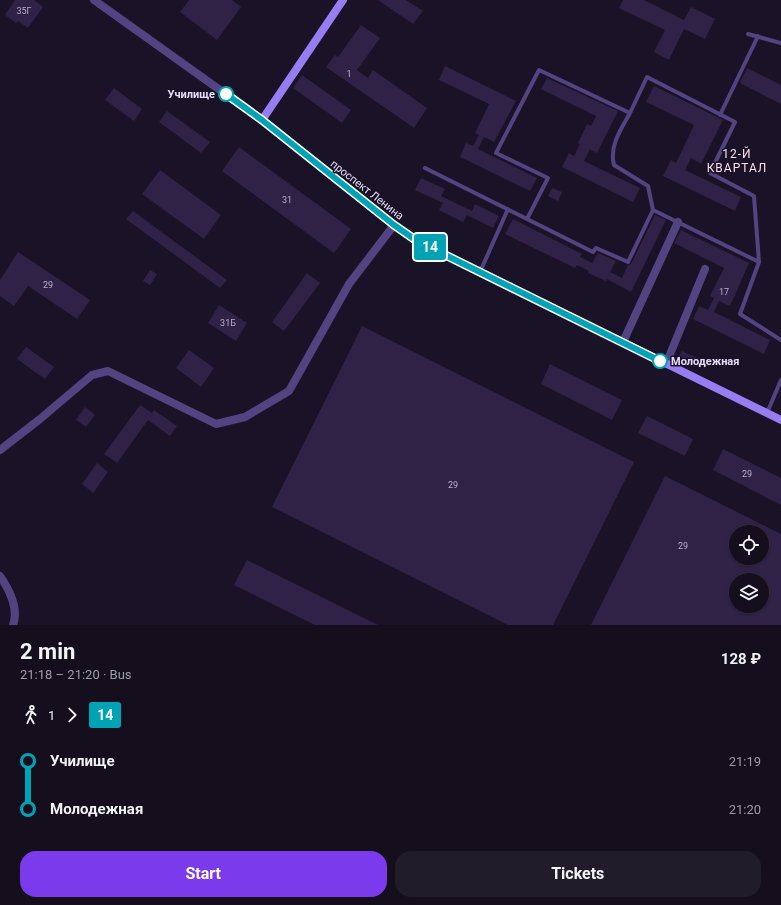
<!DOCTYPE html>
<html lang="en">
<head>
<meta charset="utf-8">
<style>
	:root { --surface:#140e1d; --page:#211c2a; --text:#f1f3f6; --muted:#9d9ca4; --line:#332e3b; --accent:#7c3aed }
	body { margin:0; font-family:Roboto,sans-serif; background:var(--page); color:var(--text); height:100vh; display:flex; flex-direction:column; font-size:15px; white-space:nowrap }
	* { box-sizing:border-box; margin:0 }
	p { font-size:13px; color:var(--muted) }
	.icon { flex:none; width:22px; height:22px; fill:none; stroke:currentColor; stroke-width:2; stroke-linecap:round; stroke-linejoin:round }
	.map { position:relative; height:625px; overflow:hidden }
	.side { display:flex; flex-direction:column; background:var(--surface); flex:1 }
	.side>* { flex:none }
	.badge { padding:0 8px; border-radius:3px; font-size:14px; line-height:26px }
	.tools { position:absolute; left:729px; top:525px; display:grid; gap:8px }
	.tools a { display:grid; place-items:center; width:40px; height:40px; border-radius:50%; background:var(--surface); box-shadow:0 1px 3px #0004,0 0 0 1px var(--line); font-size:20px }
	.map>.badge { position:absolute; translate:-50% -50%; box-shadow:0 0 0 2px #fff }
	.legs { display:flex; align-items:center; gap:6px; height:44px; padding:0 20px; font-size:13px }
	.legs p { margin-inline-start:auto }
	.headline { display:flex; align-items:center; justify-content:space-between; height:68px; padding:0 20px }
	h1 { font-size:22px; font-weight:700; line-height:30px }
	.button { display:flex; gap:8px; margin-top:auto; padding:8px 20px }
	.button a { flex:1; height:46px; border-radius:16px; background:var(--accent); color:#fff; font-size:16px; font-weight:700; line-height:46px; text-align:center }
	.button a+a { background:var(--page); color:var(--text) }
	ul { padding:0 20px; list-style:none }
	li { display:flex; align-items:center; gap:14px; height:48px; font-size:15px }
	li i { display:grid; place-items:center; width:6px; height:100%; margin:0 5px; background:currentColor }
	li i::after { content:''; width:10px; height:10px; margin:-5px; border:3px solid; border-radius:50%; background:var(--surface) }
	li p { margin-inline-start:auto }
	li:first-child i { background:linear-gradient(#0000 50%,currentColor 0) }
	li:last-child i { background:linear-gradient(currentColor 50%,#0000 0) }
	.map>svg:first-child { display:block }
</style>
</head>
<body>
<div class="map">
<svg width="781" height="625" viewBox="0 0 781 625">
	<rect width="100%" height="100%" fill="#1a1327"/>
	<path fill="#302146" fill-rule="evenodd" d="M15,0H34L43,7L28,28L18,21L16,23L5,15Z
		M189,0H232L241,7L217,40L180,12Z
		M378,0H406L423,11L413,24Z
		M623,0H644L684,20L691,7L715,19L705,39L684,29L669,60L654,52L665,30L619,8Z
		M361,25L380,38L357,70L368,78L373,70L427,108L414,128L326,67L335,55L338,57Z
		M445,66L516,101L494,142L484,137L478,149L537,178L530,191L460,157L466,143L473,146L479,135L475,133L489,104L439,80Z
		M747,68L781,85V104L740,83Z
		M302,75L351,110L342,123L293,88Z
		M547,78L618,111L597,153L590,149L584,161L640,188L633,202L562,167L569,153L574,156L580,144L578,143L587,124L591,126L596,116L541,89Z
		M654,86L723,120L701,164L691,158L685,170L741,197L735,211L663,176L671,160L676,163L694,125L646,102Z
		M114,88L142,109L134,121L105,100Z
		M167,111L210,142L201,153L159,122Z
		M239,147L351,229L334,253L222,171Z
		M160,170L221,215L204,239L142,194Z
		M421,178L445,189L441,196L472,211L475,204L499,216L493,228L467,215L463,222L439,210L443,203L415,190Z
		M552,188L562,192L558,201L548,196Z
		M133,211L227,280L220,288L126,219Z
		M655,215L666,220L631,292L607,279L606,281L588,273L589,271L577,265L575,268L505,234L513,219L582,254L580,257L592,263L598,253L616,261L610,272L622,278L628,265L631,264Z
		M681,230L749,263L730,306L719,301L714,312L770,340L764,354L693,319L699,306L708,310L714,298L710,296L724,268L674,243Z
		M18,252L90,300L77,319L28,286L14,306L0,296V280Z
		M150,270L157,274L150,285L143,281Z
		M307,273L320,283L284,331L272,322Z
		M219,305L247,323L236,341L208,323Z
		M362,326L634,462L553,625H508L272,507Z
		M26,347L54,367L45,379L17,359Z
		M189,350L214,368L201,387L176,368Z
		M682,351L697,358L694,364L679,356Z
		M550,364L622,400L612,420L541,384Z
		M140,405L152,413L154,410L177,426L170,436L148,420L117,463L104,454Z
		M85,407L95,415L86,427L76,420Z
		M647,416L693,439L685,456L638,433Z
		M723,449L781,478V505L713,470Z
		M97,463L108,472L93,493L82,484Z
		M665,476L781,534V625H591ZM736,532H762V558H736ZM736,580H762V606H736Z
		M247,560L378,625H315L234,585Z"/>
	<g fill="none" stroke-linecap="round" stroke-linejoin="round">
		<path stroke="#524381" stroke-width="4" d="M748,34L781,43
			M720,115L758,36
			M425,168L593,252L596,248L628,262L653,210L648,186L614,165C609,146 621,129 630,113
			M653,210L759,262
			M527,219L548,178L496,153L539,70L630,113L647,77L735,122L710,173L754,196L759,262L740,314L781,340
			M480,272L508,209
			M767,413L781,380"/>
		<path stroke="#524381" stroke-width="8" d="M94,0L262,120
			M623,342L678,222
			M666,364L705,269
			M0,450L40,419L92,375L108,371L216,424L245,417L289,391L349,284L394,225
			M0,576C9,589 19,609 13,625"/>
		<path stroke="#977df2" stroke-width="8" d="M343,0L262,120L394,225L417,241L781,420"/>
	</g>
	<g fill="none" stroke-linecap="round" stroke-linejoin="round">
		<g stroke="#fff" stroke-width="9">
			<path id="line-1" d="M226,94L262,120L394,225L417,241L660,361"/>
		</g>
		<use href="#line-1" stroke="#00a3b4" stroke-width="6"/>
	</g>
	<g fill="#fff" stroke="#00a3b4" stroke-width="2">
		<circle cx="226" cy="94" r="7"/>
		<circle cx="660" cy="361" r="7"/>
	</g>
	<g text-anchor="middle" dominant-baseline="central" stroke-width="3" stroke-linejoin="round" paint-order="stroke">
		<g font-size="9" fill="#b8aece">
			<text x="24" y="11">35Г</text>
			<text x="349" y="74">1</text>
			<text x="287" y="200">31</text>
			<text x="48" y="285">29</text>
			<text x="724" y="292">17</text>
			<text x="228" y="323">31Б</text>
			<text x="747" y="474">29</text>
			<text x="453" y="485">29</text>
			<text x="683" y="546">29</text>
		</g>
		<g font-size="11" font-weight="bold" fill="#e6ddfb" stroke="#1a1327" text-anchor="end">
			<text x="215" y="94">Училище</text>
			<text x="671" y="361" text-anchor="start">Молодежная</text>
		</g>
		<g font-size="11" fill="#e6ddfb" stroke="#1a1327">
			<text transform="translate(367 190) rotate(38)">проспект Ленина</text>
		</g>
		<g font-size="12" letter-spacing="1" fill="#fcdeeb" stroke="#1a1327">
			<text x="737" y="154">12-Й<tspan x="737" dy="14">КВАРТАЛ</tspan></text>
		</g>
	</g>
</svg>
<div class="tools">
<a><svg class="icon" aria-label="locate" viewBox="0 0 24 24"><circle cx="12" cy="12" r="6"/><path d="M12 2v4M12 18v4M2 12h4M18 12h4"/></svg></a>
<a><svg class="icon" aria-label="layers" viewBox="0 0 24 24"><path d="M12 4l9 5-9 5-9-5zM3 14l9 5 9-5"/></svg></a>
</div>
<b class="badge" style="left:430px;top:247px;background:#00a3b4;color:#fff">14</b>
</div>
<section class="side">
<div class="headline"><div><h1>2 min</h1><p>21:18 – 21:20 · Bus</p></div><b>128 ₽</b></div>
<div class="legs"><svg class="icon" aria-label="walk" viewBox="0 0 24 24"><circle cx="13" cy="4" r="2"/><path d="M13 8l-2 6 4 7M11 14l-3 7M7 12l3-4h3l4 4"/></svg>1<svg class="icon" aria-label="forward" viewBox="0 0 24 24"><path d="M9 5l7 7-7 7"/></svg><b class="badge" style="background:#00a3b4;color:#fff">14</b></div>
<ul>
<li><i style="color:#00a3b4"></i><b>Училище</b><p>21:19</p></li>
<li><i style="color:#00a3b4"></i><b>Молодежная</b><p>21:20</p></li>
</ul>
<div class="button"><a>Start</a><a>Tickets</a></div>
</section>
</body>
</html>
